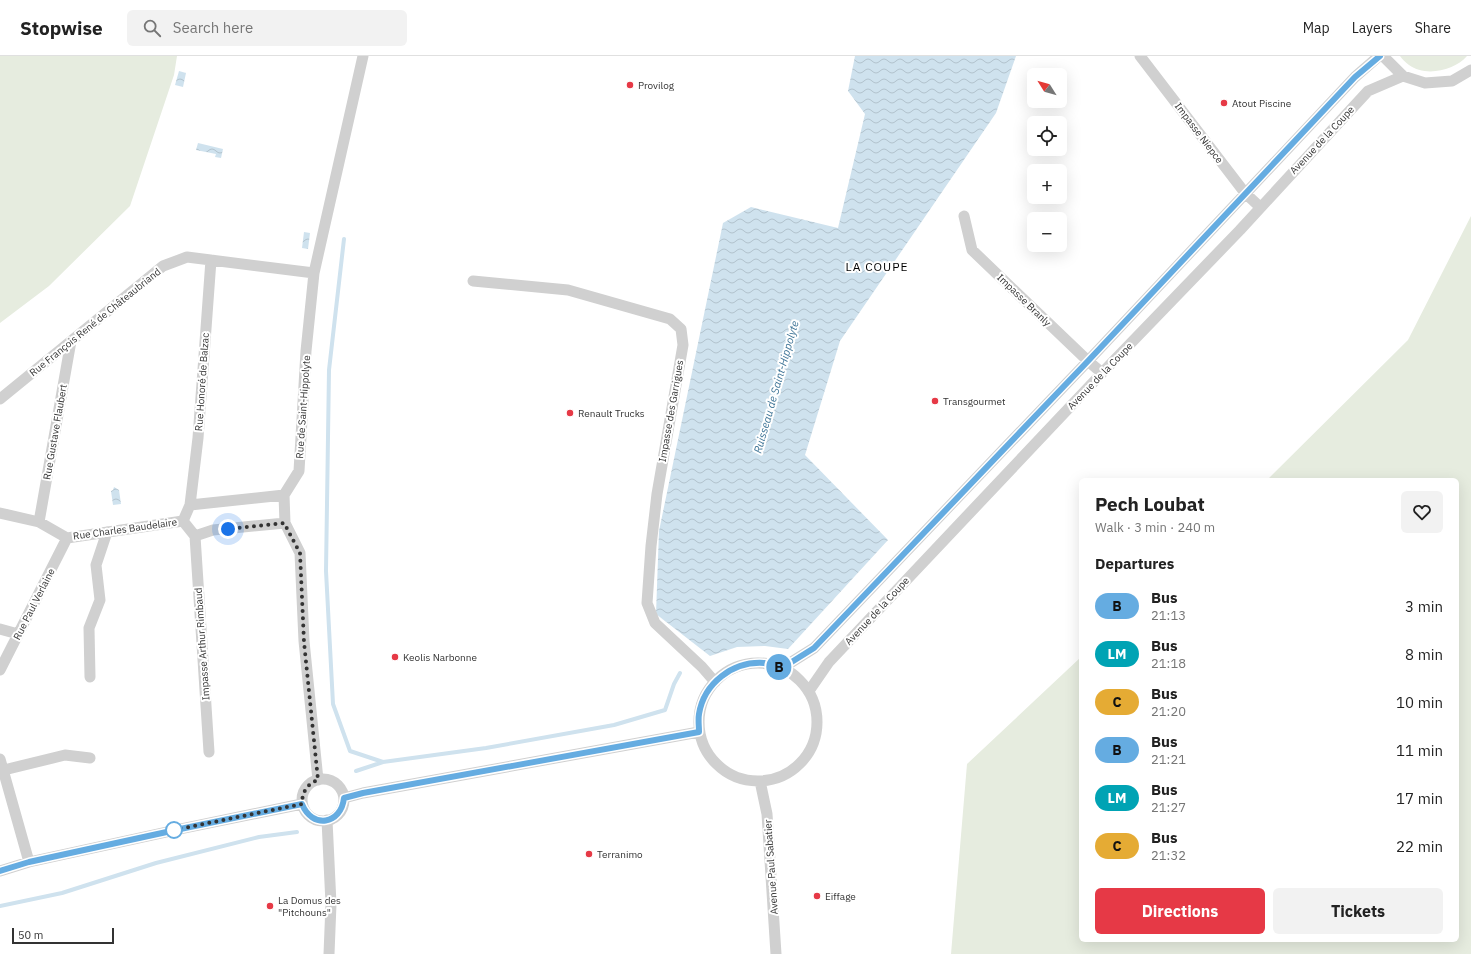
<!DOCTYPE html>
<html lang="en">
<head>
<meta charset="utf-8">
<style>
	:root { --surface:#fff; --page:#f2f2f2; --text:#222; --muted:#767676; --line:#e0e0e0; --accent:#e63946 }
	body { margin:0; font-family:"IBM Plex Sans",sans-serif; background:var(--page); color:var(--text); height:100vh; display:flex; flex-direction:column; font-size:15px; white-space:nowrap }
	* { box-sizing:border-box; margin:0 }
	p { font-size:13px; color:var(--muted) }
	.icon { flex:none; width:22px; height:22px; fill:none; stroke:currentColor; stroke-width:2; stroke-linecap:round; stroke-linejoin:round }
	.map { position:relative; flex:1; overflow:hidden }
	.panel { position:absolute; left:1079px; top:422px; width:380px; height:464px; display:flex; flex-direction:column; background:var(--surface); border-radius:6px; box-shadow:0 4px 16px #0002 }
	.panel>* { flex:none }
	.badge { padding:0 8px; border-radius:13px; font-size:14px; line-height:26px }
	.needle { width:26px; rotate:307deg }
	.tools { position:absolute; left:1027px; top:12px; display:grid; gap:8px }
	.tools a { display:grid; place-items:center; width:40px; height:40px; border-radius:6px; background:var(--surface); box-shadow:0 4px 16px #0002; font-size:20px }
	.scale { position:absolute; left:12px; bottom:10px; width:102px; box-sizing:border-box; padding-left:4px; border:2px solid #333; border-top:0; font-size:11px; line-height:14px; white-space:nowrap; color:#333; -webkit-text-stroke:3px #fff; paint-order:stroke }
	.you { position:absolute; width:20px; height:20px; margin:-10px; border:3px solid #fff; border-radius:50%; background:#1a73e8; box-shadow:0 0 0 6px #1a73e833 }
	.map>.badge { position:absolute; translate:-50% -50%; box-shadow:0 0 0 2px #fff }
	h2 { padding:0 16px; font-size:15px; line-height:36px }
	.round { display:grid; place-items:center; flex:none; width:42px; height:42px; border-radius:6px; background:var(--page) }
	.overview { display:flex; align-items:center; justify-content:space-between; height:68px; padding:0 16px }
	h1 { font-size:19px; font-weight:700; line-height:30px }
	.button { display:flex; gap:8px; margin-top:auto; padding:8px 16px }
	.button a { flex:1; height:46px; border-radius:6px; background:var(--accent); color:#fff; font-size:16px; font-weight:700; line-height:46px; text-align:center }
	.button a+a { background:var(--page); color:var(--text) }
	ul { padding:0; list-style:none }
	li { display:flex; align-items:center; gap:12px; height:48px; padding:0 16px }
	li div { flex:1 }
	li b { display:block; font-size:15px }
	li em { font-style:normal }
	li .badge { min-width:44px; font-weight:700; text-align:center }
	header { display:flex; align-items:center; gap:24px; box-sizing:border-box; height:56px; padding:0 20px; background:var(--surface); border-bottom:1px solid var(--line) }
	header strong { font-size:19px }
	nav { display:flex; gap:22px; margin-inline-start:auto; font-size:14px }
	.search { width:280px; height:36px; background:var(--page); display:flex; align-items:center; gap:10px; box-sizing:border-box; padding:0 14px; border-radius:6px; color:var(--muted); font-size:15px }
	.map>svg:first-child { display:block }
</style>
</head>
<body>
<header>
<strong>Stopwise</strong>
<div class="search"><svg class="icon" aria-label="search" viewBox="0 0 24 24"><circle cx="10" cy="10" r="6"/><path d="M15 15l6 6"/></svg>Search here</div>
<nav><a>Map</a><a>Layers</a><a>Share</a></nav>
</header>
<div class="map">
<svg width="1471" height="898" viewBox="0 0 1471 898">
	<defs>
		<pattern id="water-waves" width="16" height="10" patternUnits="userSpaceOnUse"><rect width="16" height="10" fill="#cfe2ee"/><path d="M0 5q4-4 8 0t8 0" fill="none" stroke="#b2c2cd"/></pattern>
	</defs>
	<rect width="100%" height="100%" fill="#fff"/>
	<path fill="#e6ecdf" d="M0,0H177L174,19L130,150L49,230L0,267Z
		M1400,0H1467C1454,15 1425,21 1409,9C1405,6 1402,3 1400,0Z
		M1471,160V898H951L967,708L1081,601V884H1457V424H1267L1408,284Z"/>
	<path fill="url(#water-waves)" d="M855,0H1016L996,57L840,285L805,399L888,484L788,593L765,590L737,591L710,600L656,558L659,475L723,167L751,151L838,172L865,58L848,35Z
		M179,15L186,17L183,31L175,29Z
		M198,87L223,93L221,102L215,101L216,98L196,94Z
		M304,176L310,177L308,193L302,192Z
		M114,431L119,434L121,448L113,449L111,435L113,434Z"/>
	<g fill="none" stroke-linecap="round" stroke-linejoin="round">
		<path stroke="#cfe2ee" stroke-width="4" d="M344,183L329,314L326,515L333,648L350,695L383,706
			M356,715L383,706L486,692L614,669L665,654L674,628L680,617
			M0,850L62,837L156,807L259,781L297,776"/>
		<path stroke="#d0d0d0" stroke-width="11" d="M1140,0L1245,137L1260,151
			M1383,0L1403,20L1425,27L1452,25L1471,14
			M964,160L972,194L1088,305L1102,317
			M473,225L568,234L670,263L681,273L683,289L657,438L651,490L647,547L655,567L702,611L715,626
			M0,343L163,210L187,201L314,217
			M284,439L190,449L183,465L195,480L213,474L285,467
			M190,449L198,382L211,204
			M0,457L39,466L67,482
			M39,466L71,285
			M195,480L209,696
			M67,482L183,465
			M0,573L18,578
			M699 666a59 59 0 1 1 118 0a59 59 0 1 1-118 0Z
			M782,612L814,592L1088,305L1355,21L1379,0
			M0,614L67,482
			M90,621L89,572L100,544L96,509L107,476
			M809,635L829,606L1102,317L1240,174L1368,35L1403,20
			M0,703L29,806
			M4,714L65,699L90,702
			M302 744a21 21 0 1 1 42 0a21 21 0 1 1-42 0Z
			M318,724L304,585L300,497L285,467L284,439L299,415L306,295L314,217L363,0
			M760,725L767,758L776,898
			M344,742L363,737L699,676
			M327,764L331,848L329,898
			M0,815L29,806L185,772L302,748"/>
	</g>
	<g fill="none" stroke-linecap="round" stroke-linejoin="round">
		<g stroke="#fff" stroke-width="9">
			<path id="line" d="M0,815L29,806L185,772L302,748C312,773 341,769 344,742L363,737L699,676C699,670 698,664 699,658C704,627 733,605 764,607C770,608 776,610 782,612L814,592L1088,305L1355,21L1380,0"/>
		</g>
		<use href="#line" stroke="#65ace1" stroke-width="6"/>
		<path stroke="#333" stroke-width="4" stroke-dasharray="0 7.2" d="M174,774L302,748C302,736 307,728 318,724L304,586L300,497L284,467L228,473"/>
	</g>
	<g fill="#e63946" stroke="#fff" stroke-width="1.5">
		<circle cx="630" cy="29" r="4"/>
		<circle cx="1224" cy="47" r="4"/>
		<circle cx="935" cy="345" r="4"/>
		<circle cx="570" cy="357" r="4"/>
		<circle cx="395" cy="601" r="4"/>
		<circle cx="589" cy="798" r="4"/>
		<circle cx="817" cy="840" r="4"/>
		<circle cx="270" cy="850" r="4"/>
	</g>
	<circle fill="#fff" stroke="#65ace1" stroke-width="2" cx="174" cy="774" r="8"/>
	<g text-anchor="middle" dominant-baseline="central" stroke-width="4" stroke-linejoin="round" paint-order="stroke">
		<g font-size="10" fill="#333" stroke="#fff" text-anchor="start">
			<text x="638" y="29">Provilog</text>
			<text x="1232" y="47">Atout Piscine</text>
			<text x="943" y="345">Transgourmet</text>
			<text x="578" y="357">Renault Trucks</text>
			<text x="403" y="601">Keolis Narbonne</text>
			<text x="597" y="798">Terranimo</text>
			<text x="825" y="840">Eiffage</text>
			<text x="278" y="844">La Domus des<tspan x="278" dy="12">"Pitchouns"</tspan></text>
		</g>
		<g font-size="10" fill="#333" stroke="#fff">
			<text transform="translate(1199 77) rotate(53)">Impasse Niepce</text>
			<text transform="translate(1322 84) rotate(-47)">Avenue de la Coupe</text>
			<text transform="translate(1024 244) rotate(44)">Impasse Branly</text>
			<text transform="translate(95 266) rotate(-39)">Rue François René de Châteaubriand</text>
			<text transform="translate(1100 320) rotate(-46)">Avenue de la Coupe</text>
			<text transform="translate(202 326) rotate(-86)">Rue Honoré de Balzac</text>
			<text transform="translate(303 351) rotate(-86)">Rue de Saint-Hippolyte</text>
			<text transform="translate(671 355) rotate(-80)">Impasse des Garrigues</text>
			<text transform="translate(55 376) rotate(-80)">Rue Gustave Flaubert</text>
			<text transform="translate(125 473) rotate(-8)">Rue Charles Baudelaire</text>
			<text transform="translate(34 548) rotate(-63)">Rue Paul Verlaine</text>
			<text transform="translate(877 555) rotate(-47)">Avenue de la Coupe</text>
			<text transform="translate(202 588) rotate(-94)">Impasse Arthur Rimbaud</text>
			<text transform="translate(771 811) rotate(-94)">Avenue Paul Sabatier</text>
		</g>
		<g font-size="11" font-style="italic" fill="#3f7597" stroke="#fff">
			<text transform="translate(776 331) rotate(-74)">Ruisseau de Saint-Hippolyte</text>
		</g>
		<g font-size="12" letter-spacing="1" fill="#000" stroke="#fff">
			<text x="877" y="210">LA COUPE</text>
		</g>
	</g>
</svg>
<div class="tools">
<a><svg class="needle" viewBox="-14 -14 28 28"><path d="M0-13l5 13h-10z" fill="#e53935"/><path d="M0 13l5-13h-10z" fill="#767676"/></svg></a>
<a><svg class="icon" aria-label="locate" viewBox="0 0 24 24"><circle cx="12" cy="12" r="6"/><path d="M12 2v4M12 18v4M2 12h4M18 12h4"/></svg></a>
<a>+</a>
<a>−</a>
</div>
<div class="scale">50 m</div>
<div class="you" style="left:228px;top:473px"></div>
<b class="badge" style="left:779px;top:611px;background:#65ace1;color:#111">B</b>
<section class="panel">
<div class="overview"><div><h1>Pech Loubat</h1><p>Walk · 3 min · 240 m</p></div><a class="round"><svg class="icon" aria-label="heart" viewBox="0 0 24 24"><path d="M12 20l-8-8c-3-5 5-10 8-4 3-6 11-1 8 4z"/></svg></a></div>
<h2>Departures</h2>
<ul>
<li><span class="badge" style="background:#65ace1;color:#111">B</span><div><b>Bus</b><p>21:13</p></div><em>3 min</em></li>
<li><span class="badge" style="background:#00a3b4;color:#fff">LM</span><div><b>Bus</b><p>21:18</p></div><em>8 min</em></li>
<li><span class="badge" style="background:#e5ab34;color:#111">C</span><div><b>Bus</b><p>21:20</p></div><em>10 min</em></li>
<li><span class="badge" style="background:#65ace1;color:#111">B</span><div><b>Bus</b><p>21:21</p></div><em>11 min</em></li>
<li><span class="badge" style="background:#00a3b4;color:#fff">LM</span><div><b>Bus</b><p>21:27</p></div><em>17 min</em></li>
<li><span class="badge" style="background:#e5ab34;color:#111">C</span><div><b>Bus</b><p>21:32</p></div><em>22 min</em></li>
</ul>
<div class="button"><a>Directions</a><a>Tickets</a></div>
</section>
</div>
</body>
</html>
